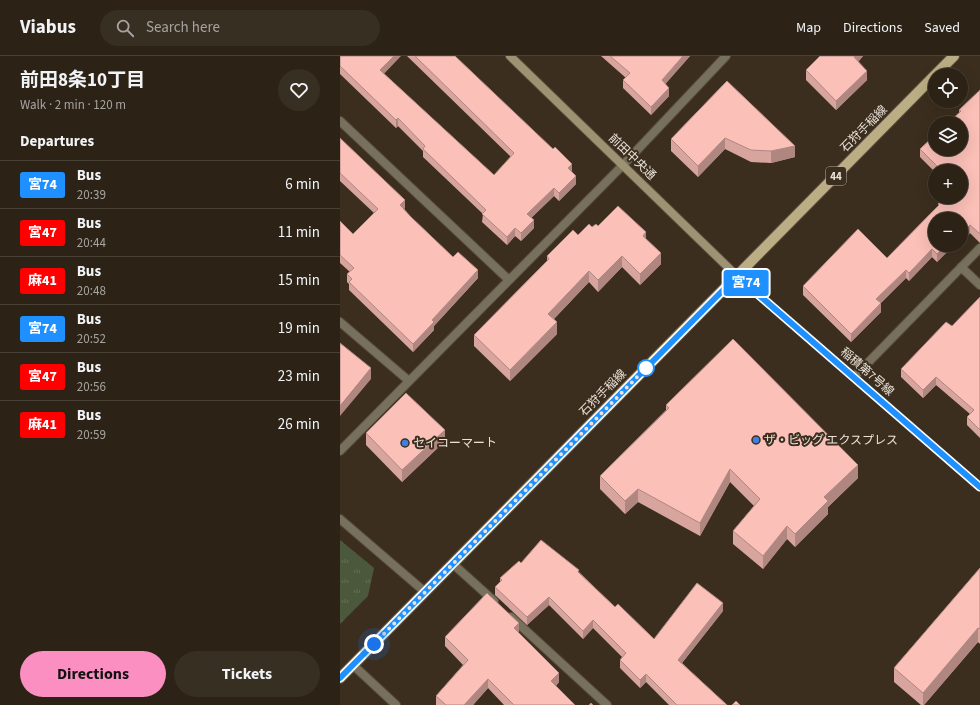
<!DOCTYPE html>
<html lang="en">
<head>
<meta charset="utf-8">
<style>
	:root { --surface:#2c2216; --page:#382f23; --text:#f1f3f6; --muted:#a6a4a1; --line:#483f35; --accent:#fc8fc2 }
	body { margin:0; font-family:"Source Sans 3","Noto Sans JP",sans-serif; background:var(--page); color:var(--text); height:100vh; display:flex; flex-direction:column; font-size:15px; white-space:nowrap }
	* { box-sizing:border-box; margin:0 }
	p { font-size:13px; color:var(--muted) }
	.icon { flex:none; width:22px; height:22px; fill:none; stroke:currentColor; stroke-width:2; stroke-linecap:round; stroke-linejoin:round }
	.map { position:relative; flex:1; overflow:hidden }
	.details { display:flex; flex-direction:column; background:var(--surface); width:340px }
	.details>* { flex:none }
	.badge { padding:0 8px; border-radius:3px; font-size:14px; line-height:26px }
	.controls { position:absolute; left:588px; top:12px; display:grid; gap:8px }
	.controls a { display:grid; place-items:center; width:40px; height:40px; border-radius:50%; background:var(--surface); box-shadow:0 4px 16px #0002,0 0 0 1px var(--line); font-size:20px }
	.you { position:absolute; width:20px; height:20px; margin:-10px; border:3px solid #fff; border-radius:50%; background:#1a73e8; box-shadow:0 0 0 6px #1a73e833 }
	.map>.badge { position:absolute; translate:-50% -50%; box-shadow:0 0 0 2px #fff }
	h2 { padding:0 20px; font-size:15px; line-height:36px }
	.round { display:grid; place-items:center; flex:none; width:42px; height:42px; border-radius:21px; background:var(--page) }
	.head { display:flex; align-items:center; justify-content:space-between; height:68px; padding:0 20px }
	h1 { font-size:19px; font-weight:700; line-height:30px }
	.button { display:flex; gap:8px; margin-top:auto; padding:8px 20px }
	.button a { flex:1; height:46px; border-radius:24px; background:var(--accent); color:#111; font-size:16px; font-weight:700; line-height:46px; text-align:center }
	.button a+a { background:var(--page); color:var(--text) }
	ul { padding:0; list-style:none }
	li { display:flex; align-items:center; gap:12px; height:48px; padding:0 20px; border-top:1px solid var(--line) }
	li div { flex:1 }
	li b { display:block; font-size:15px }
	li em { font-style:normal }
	li .badge { min-width:44px; font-weight:700; text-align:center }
	header { display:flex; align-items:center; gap:24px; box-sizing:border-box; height:56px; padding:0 20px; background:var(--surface); border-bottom:1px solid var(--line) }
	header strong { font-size:19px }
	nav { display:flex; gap:22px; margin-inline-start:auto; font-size:14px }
	.search { width:280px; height:36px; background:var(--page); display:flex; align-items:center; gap:10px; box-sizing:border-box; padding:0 14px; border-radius:22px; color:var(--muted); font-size:15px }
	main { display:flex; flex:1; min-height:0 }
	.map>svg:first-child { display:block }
</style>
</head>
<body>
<header>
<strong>Viabus</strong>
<div class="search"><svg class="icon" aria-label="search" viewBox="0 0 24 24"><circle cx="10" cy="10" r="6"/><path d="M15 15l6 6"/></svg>Search here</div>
<nav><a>Map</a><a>Directions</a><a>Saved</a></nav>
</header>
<main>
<section class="details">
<div class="head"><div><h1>前田8条10丁目</h1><p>Walk · 2 min · 120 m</p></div><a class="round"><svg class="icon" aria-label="heart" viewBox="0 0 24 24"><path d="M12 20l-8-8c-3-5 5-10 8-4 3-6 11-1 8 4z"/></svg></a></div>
<h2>Departures</h2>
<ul>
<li><span class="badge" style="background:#1e90ff;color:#fff">宮74</span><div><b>Bus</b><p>20:39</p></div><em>6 min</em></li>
<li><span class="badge" style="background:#f00;color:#fff">宮47</span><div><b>Bus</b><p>20:44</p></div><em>11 min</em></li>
<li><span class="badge" style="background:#f00;color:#fff">麻41</span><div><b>Bus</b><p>20:48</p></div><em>15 min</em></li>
<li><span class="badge" style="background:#1e90ff;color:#fff">宮74</span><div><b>Bus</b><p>20:52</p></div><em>19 min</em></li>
<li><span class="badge" style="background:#f00;color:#fff">宮47</span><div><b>Bus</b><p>20:56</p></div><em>23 min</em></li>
<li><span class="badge" style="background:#f00;color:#fff">麻41</span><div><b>Bus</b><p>20:59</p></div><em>26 min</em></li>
</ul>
<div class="button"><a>Directions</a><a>Tickets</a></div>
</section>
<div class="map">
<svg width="640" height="649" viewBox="0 0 640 649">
	<defs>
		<pattern id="park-tufts" width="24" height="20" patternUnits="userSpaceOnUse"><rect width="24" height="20" fill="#4b583b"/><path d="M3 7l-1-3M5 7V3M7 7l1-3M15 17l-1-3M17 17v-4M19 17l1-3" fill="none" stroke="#657057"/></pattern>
	</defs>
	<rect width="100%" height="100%" fill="#3b2e1e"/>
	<path fill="url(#park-tufts)" d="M0,484L34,512L28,540L0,568Z"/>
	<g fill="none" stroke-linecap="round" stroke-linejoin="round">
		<g stroke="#574b3c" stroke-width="10">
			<path id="street" d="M0,65L169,224
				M621,211L640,229
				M0,266L69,325
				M514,321L640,192
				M0,395L283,109L386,0
				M0,463L85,536
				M113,508L154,545
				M171,561L267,649
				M13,609L56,649"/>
		</g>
		<g stroke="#574b3c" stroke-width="10">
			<path id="secondary" d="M170,0L397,220L640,431"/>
		</g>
		<g stroke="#574b3c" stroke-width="12">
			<path id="primary" d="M595,19L614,0
				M0,622L595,19"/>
		</g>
		<use href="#street" stroke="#76705c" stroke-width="8"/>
		<use href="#secondary" stroke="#9d9373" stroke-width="8"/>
		<use href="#primary" stroke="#bbae84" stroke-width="10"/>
	</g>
	<path fill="#d8a59e" d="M0,0L44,18L154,119L171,101L67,0H115L232,115L236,128L219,145L214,140L191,162L194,172L181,185L175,180L167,189L142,166L143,158L83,101V95L58,70L56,72L0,18Z
		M261,0H350L325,28L329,40L311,59L283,32V24L286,22Z
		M480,0H523L518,6L527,24L496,54L466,24V14Z
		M387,25L455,101L431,107L411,106L385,93L358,121L331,95V83Z
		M640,34V187L630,177L625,182L623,180L595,189H614L597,206L592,201L569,225L566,222L541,247V256L511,286L463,239V230L547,202L598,150V148L621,141V115H595V116L580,101V93L619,57V54Z
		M0,82L65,152L64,153L71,161L113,201L138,222L94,270V274L73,296L9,234V228L7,226V218L10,216L0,207V165L13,178L34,157L0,125Z
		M258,170L306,183L321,208L300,229L282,211L258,236L249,226L214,263L217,278L170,325L134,290V279L207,205V200L238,179L252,171Z
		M640,241V382L627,369V361L630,358L596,329L583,342L561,321V313L612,270Z
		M326,349L518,422L488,451V458L455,491L447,483L423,513L393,488V475L414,450L390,426L360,480L298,446L285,458L260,433V420L326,354Z
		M26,377L105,385L62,426L26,389Z
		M181,507L239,516L275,551L314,583L383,555L342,607L387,649H329L306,626L300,632L280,612V604L282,601L253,572L243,583L209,549L187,569L155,539V531L160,526V522Z
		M640,512V588L638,586L584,649H581L554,626V612Z
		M179,576V577L219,626L216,630L235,649H164L148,632L133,649H96V640L123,609L105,590V581Z"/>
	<path fill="#b08681" d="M54,0H61L40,22V14Z
		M343,0H350L322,32V24Z
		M515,0H523L514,11V1Z
		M527,15V24L496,54V45Z
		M329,32V40L311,59V51Z
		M58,62V70L56,72V64Z
		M385,82V93L358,121V110Z
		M455,90V101L431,107V95Z
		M232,108V116L228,112Z
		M236,120V128L219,145V137Z
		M214,132V140L187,166V158Z
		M65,144V152L60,157V149Z
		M194,164V172L181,185V177Z
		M630,169V177L625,182V174Z
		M175,172V180L167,189V181Z
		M623,172V180L621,182V173Z
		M306,176V187L303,180Z
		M606,189H614L597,206V198Z
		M592,193V201L569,225V217Z
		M321,197V208L300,229V218Z
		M282,200V211L258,236V224Z
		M138,214V222L94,270V274L73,296V288L92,264Z
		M566,214V222L536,251V243Z
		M249,215V226L208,269V258Z
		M541,247V256L511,286V278Z
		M217,266V278L170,325V314Z
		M31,312V323L0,360V350Z
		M596,321V329L583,342V334Z
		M105,374V385L62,426V414Z
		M518,409V422L488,451V458L455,491V478L484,441Z
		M390,413V426L360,480V467Z
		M298,433V446L285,458V445Z
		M447,470V483L423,513V500Z
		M209,541V549L187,569V561Z
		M383,547V555L338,612V604Z
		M253,564V572L243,583V575Z
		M179,567V576L174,581V572Z
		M638,572V586L584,649H583V637Z
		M219,617V626L211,635V625Z
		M306,618V626L300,632V624Z
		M148,623V632L133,649H124Z"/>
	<path fill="#fbc0b8" stroke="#b08681" d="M0,0H54L40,14L154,119L174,97L75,0H115L213,93L215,91L232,108L228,112L236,120L219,137L214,132L187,158L194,164L181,177L175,172L167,181L142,158L146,154L83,93L85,90L58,62L56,64L0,10Z
		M270,0H343L322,24L329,32L311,51L283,24L290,17Z
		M480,0H515L514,1L527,15L496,45L466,14Z
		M387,25L455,90L431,95L411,94L385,82L358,110L331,83Z
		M640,34V178L630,169L625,174L623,172L621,173V163H595V189H606L597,198L592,193L569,217L566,214L536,243L541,247L511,278L463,230L518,173L547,202L599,149L598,148L604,141H621V115H602L580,93L595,79V93H621V67H608L621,55L619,54Z
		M0,82L65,144L60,149L71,161L113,201L118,196L138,214L92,264L94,266L73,288L9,226L12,223L7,218L14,212L0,199V165L13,178L38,153L0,117Z
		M278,150L306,176L303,180L321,197L300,218L282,200L258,224L249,215L208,258L217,266L170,314L134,279L209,203L207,200L233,174L238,179L249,168L252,171L256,168L258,170Z
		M640,241V374L627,361L634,354L596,321L583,334L561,313L606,266L612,270Z
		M393,283L518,409L484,441L488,445L455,478L447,470L423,500L393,475L420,443L390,413L360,467L298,433L285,445L260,420L329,352L326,349Z
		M0,287L31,312L0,350Z
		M66,337L105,374L62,414L26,377Z
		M201,484L239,514L238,516L275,551L278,548L314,583L357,527L383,547L338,604L387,649H337L306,618L300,624L280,604L286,597L253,564L243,575L209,541L187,561L155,531L162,524L160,522L179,505L181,507Z
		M640,512V573L638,572L583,637L554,612Z
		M147,537L179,567L174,572L219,617L211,625L235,649H174L148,623L124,649H106L96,640L128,604L105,581Z
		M396,645L400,649H392Z
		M251,647L253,649H249Z"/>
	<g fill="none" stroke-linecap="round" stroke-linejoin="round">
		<g stroke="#fff" stroke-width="9">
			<path id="line" d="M0,622L397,220L640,431"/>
		</g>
		<use href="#line" stroke="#1e90ff" stroke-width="6"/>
		<path stroke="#eae2d8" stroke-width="4" stroke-dasharray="0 7.2" d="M34,588L311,307L306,312"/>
	</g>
	<circle fill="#fff" stroke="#1e90ff" stroke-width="2" cx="306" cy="312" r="8"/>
	<g fill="#3f7fe0" stroke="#3b2e1e" stroke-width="1.5">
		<circle cx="416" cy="384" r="4"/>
		<circle cx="65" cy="387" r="4"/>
	</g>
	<g text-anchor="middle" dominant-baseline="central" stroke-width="4" stroke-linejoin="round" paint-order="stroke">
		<rect fill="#3b2e1e" stroke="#b6aca0" stroke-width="1" x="486" y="111" width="20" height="18" rx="3"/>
		<g font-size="11" font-weight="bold" fill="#eae2d8">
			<text x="496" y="120">44</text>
		</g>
		<g font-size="12" fill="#eae2d8" stroke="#3b2e1e">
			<text transform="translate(524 73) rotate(-45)">石狩手稲線</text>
			<text transform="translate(292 101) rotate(44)">前田中央通</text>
			<text transform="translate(527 316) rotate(41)">稲積第7号線</text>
			<text transform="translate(263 337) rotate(-45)">石狩手稲線</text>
		</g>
		<g font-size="12" fill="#eae2d8" stroke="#3b2e1e" text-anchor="start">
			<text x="424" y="384">ザ・ビッグ エクスプレス</text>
			<text x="73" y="387">セイコーマート</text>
		</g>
	</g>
</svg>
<div class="controls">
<a><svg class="icon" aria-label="locate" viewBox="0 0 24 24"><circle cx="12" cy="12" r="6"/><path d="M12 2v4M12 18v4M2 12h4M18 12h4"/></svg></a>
<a><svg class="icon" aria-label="layers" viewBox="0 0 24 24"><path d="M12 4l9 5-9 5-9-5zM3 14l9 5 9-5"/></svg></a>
<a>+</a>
<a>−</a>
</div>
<div class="you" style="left:34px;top:588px"></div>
<b class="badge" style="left:406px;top:227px;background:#1e90ff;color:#fff">宮74</b>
</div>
</main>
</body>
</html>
